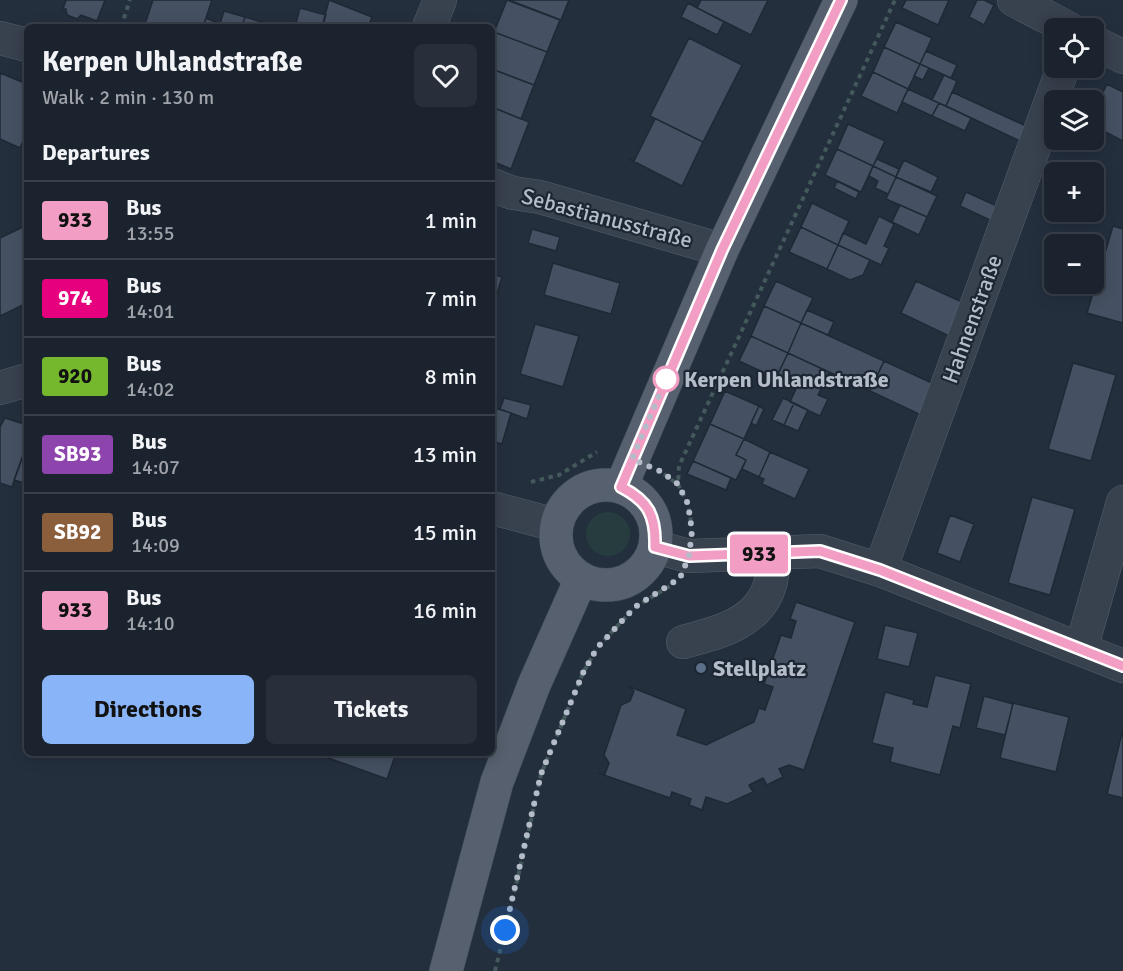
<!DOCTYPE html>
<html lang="en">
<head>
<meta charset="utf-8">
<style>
	:root { --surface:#1b232e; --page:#282f3a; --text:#f1f3f6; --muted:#a0a4aa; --line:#39404a; --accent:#8ab4f8 }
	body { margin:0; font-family:Signika,sans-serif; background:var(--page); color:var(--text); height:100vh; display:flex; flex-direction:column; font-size:22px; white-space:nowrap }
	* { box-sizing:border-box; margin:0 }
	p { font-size:20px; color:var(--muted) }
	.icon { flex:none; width:33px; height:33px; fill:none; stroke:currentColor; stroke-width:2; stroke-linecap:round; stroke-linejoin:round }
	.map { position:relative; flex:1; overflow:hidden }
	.side { position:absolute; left:24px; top:24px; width:471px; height:732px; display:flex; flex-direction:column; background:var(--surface); border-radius:9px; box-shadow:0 3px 15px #0003,0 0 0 2px var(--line) }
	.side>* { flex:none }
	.badge { padding:0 12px; border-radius:4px; font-size:21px; line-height:39px }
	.buttons { position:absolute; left:1044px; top:18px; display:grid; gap:12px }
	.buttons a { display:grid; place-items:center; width:60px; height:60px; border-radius:9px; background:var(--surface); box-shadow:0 3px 15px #0003,0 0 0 2px var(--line); font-size:30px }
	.you { position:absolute; width:30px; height:30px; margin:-15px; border:4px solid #fff; border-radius:50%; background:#1a73e8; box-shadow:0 0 0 9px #1a73e833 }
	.map>.badge { position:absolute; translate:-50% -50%; box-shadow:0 0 0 3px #fff }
	h2 { padding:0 18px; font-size:22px; line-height:54px }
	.round { display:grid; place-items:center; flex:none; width:63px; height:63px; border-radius:9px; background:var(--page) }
	.overview { display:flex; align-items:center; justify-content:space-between; height:102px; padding:0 18px }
	h1 { font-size:28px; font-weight:800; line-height:45px }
	.button { display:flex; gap:12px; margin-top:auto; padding:12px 18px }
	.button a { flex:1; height:69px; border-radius:9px; background:var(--accent); color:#111; font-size:24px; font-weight:800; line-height:69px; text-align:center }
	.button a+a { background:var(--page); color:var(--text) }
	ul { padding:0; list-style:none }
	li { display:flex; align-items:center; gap:18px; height:78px; padding:0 18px; border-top:2px solid var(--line) }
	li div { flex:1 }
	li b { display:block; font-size:22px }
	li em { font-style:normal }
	li .badge { min-width:66px; font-weight:700; text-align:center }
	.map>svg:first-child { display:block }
</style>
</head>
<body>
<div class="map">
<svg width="1123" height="971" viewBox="0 0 1123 971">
	<rect width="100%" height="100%" fill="#242f3e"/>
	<path fill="#263c3f" d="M586 534a22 22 0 1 1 44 0a22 22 0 1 1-44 0Z"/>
	<path fill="#455162" stroke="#1f2835" stroke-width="1.5" d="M66,0H105L97,21L81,15L77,19L67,15L66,9H63Z
		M153,0H212L203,27H144Z
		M329,0L372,17L368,27H322Z
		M507,0L560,20L547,52L494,32Z
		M509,0H569L561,20Z
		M701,0H768L751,35L697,8Z
		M906,0H949L938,25L902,8Z
		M977,0H984L994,5L984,25L969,17Z
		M688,3L724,22L717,35L681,17Z
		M300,8L326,15L322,27H295Z
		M224,11L245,17L242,27H219Z
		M245,17L278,27H242Z
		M206,18L220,24L219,27H203Z
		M896,22L932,38L920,64L884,47Z
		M494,32L547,52L534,85L492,69Z
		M689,38L742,65L703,142L650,116Z
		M884,47L920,64L908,89L873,72Z
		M926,51L957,65L951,78L920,64Z
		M920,64L929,68L923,80L914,76Z
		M492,69L534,85L521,119L492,107Z
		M873,72L908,89L897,113L861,96Z
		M0,73L27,84V132L20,148L0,139Z
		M944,75L957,81L946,106L932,100Z
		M1107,84L1123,92V141L1094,126V111Z
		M908,89L939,103L932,116L902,102Z
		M952,92L1026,126L1020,141L946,106Z
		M939,103L971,118L965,131L932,116Z
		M492,107L529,122L511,169L492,161Z
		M650,116L703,142L682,186L629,159L634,161L655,119Z
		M848,124L885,141L873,166L837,149Z
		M837,149L873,166L861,192L825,175Z
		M877,159L899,169L896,177L873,166Z
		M904,160L938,177L931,192L896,177Z
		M873,166L896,177L888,194L875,188L878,181L869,176Z
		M896,177L937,196L927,217L886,199Z
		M837,181L859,192L856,199L834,188Z
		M966,192L997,206L992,221L960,206Z
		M812,203L849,221L838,245L801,227Z
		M900,205L927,217L919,235L892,222Z
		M879,216L894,224L884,246L889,248L881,265L838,245L843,233L866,244Z
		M27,225V303L0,316V238Z
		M1113,226L1123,229V323L1087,313Z
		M801,227L838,245L827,269L789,252Z
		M532,229L560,237L556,251L528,243Z
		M838,245L870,260L863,275L850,280L827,269Z
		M553,263L620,283L611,314L544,295Z
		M492,274L502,277L497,294L492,293Z
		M776,281L813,298L801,323L764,306Z
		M916,281L962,302L949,336L901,313Z
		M764,306L801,323L788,353L751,336Z
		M807,310L834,322L828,335L801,323Z
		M801,323L884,361L870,391L788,353Z
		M535,324L579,336L563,387L520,374Z
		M751,336L788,353L776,378L739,361Z
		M788,353L829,372L818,395L828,399L820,416L790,402L797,387L776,378Z
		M884,361L932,383L921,415L870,391Z
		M1073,363L1116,375L1091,461L1048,449Z
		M725,391L759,406L744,439L710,424Z
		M504,398L531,405L527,419L500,409Z
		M783,398L794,403L784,425L772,420Z
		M794,403L808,410L798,431L784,425Z
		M759,406L764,409L756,426L751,423Z
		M492,407L511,413L502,444L492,441Z
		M5,418L27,425V444L12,487L0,483V427Z
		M710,424L744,439L736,455L746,460L736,480L693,461Z
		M744,439L770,452L759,477L742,469L746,460L736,455Z
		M27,444V484L14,480Z
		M770,452L809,469L795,499L762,484L764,479L759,477Z
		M693,461L731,478L726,490L687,474Z
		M1032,497L1075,509L1050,595L1008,583Z
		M950,515L974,524L960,562L937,553Z
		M796,602L855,622L804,770L789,765L779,769L783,777L767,785L763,778L749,785L753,792L727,804L706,797L702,810L689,805L691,799L672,792L670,798L598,773L605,774L609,763L604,755L621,705L630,701L634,691L628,686L686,709L677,735L706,745L754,722L759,708L765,710L773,687L764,684L781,635L791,638L796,621L790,619Z
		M885,625L918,633L909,667L877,659Z
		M935,675L971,684L960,728L953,726L940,775L890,762L893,748L872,743L885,692L914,700L913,704L927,707Z
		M984,696L1013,704L1005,735L976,728Z
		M1013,703L1069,717L1056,772L1000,758Z
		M1123,729V798L1107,794Z
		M321,753H396L387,779L320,755Z"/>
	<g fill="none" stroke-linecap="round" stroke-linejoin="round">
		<g stroke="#565f6c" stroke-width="34">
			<path id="minor" d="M1014,0L1068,28
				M429,27L440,0
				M0,38L27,45
				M1094,42L1123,57
				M492,185L513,193L540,197L722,250
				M0,388L27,380
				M492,508L556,525
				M655,547L689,556L820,551L880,570L1123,666
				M880,570L1063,68
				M683,642C718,633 761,623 771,581C773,572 773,562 774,553
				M1081,649L1123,502"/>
		</g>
		<g stroke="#414a57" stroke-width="34">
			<path id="major" d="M556 535a50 50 0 1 1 100 0a50 50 0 1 1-100 0Z
				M621,487L722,250L841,0
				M446,971L497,782L534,685L581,579"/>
		</g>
		<path stroke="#44595c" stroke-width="4" stroke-dasharray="4.5 4.5" stroke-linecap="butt" d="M121,27L130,0
			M664,474L677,484
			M531,482L559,475L597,452
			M691,522L688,504L678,484L679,466L895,0
			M495,971L525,848L541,774L583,673L597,648L635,607L670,586"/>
		<use href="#minor" stroke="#38414e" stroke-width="33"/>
		<use href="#major" stroke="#56606e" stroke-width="33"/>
	</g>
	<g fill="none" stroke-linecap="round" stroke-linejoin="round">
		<g stroke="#fff" stroke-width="14">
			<path id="line" d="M841,0L722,250L621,487C648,501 656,515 655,547L689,556L820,551L880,570L1123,666"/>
		</g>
		<use href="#line" stroke="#f29ec4" stroke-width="9"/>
		<path stroke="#b4bcc9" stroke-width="6" stroke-dasharray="0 10.8" d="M505,930L541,774L583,673L597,648L635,607L680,578L689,556L692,531L688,504L678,484L660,471L632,459L666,379"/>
	</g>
	<circle fill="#fff" stroke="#f29ec4" stroke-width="3" cx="666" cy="379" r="12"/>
	<circle fill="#5c6f8a" stroke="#1d2633" stroke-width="2" cx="701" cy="668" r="6"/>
	<g text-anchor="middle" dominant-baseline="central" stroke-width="4.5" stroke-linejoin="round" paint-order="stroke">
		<g font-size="22" fill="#b4bcc9" stroke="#1d2633">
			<text transform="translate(607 218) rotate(15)">Sebastianusstraße</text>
			<text transform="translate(972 319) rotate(-70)">Hahnenstraße</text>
		</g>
		<g font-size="22" font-weight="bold" fill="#b4bcc9" stroke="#1d2633" text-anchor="start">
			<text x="684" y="379">Kerpen Uhlandstraße</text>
		</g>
		<g font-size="22" font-weight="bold" fill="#b4bcc9" stroke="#1d2633" text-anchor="start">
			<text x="713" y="668">Stellplatz</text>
		</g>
	</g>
</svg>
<div class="buttons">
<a><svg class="icon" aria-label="locate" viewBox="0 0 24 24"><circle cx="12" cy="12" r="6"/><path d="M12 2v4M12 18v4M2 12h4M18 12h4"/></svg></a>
<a><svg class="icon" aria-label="layers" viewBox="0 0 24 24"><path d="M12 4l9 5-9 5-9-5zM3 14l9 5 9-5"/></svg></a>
<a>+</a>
<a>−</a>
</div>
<div class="you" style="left:505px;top:930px"></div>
<b class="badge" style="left:759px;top:554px;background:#f29ec4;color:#111">933</b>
<section class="side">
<div class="overview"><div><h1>Kerpen Uhlandstraße</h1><p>Walk · 2 min · 130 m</p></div><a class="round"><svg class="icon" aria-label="heart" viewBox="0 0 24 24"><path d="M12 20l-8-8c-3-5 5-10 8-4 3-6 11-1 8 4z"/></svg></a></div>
<h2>Departures</h2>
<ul>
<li><span class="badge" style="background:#f29ec4;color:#111">933</span><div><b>Bus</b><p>13:55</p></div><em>1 min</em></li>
<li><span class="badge" style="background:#e6007e;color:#fff">974</span><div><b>Bus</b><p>14:01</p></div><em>7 min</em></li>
<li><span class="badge" style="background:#76b82d;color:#111">920</span><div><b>Bus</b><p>14:02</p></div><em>8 min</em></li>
<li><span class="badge" style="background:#8e44ad;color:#fff">SB93</span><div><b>Bus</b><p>14:07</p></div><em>13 min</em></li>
<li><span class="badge" style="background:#8b5e3c;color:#fff">SB92</span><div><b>Bus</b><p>14:09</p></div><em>15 min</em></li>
<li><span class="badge" style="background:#f29ec4;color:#111">933</span><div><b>Bus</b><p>14:10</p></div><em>16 min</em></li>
</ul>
<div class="button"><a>Directions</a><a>Tickets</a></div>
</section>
</div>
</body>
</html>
